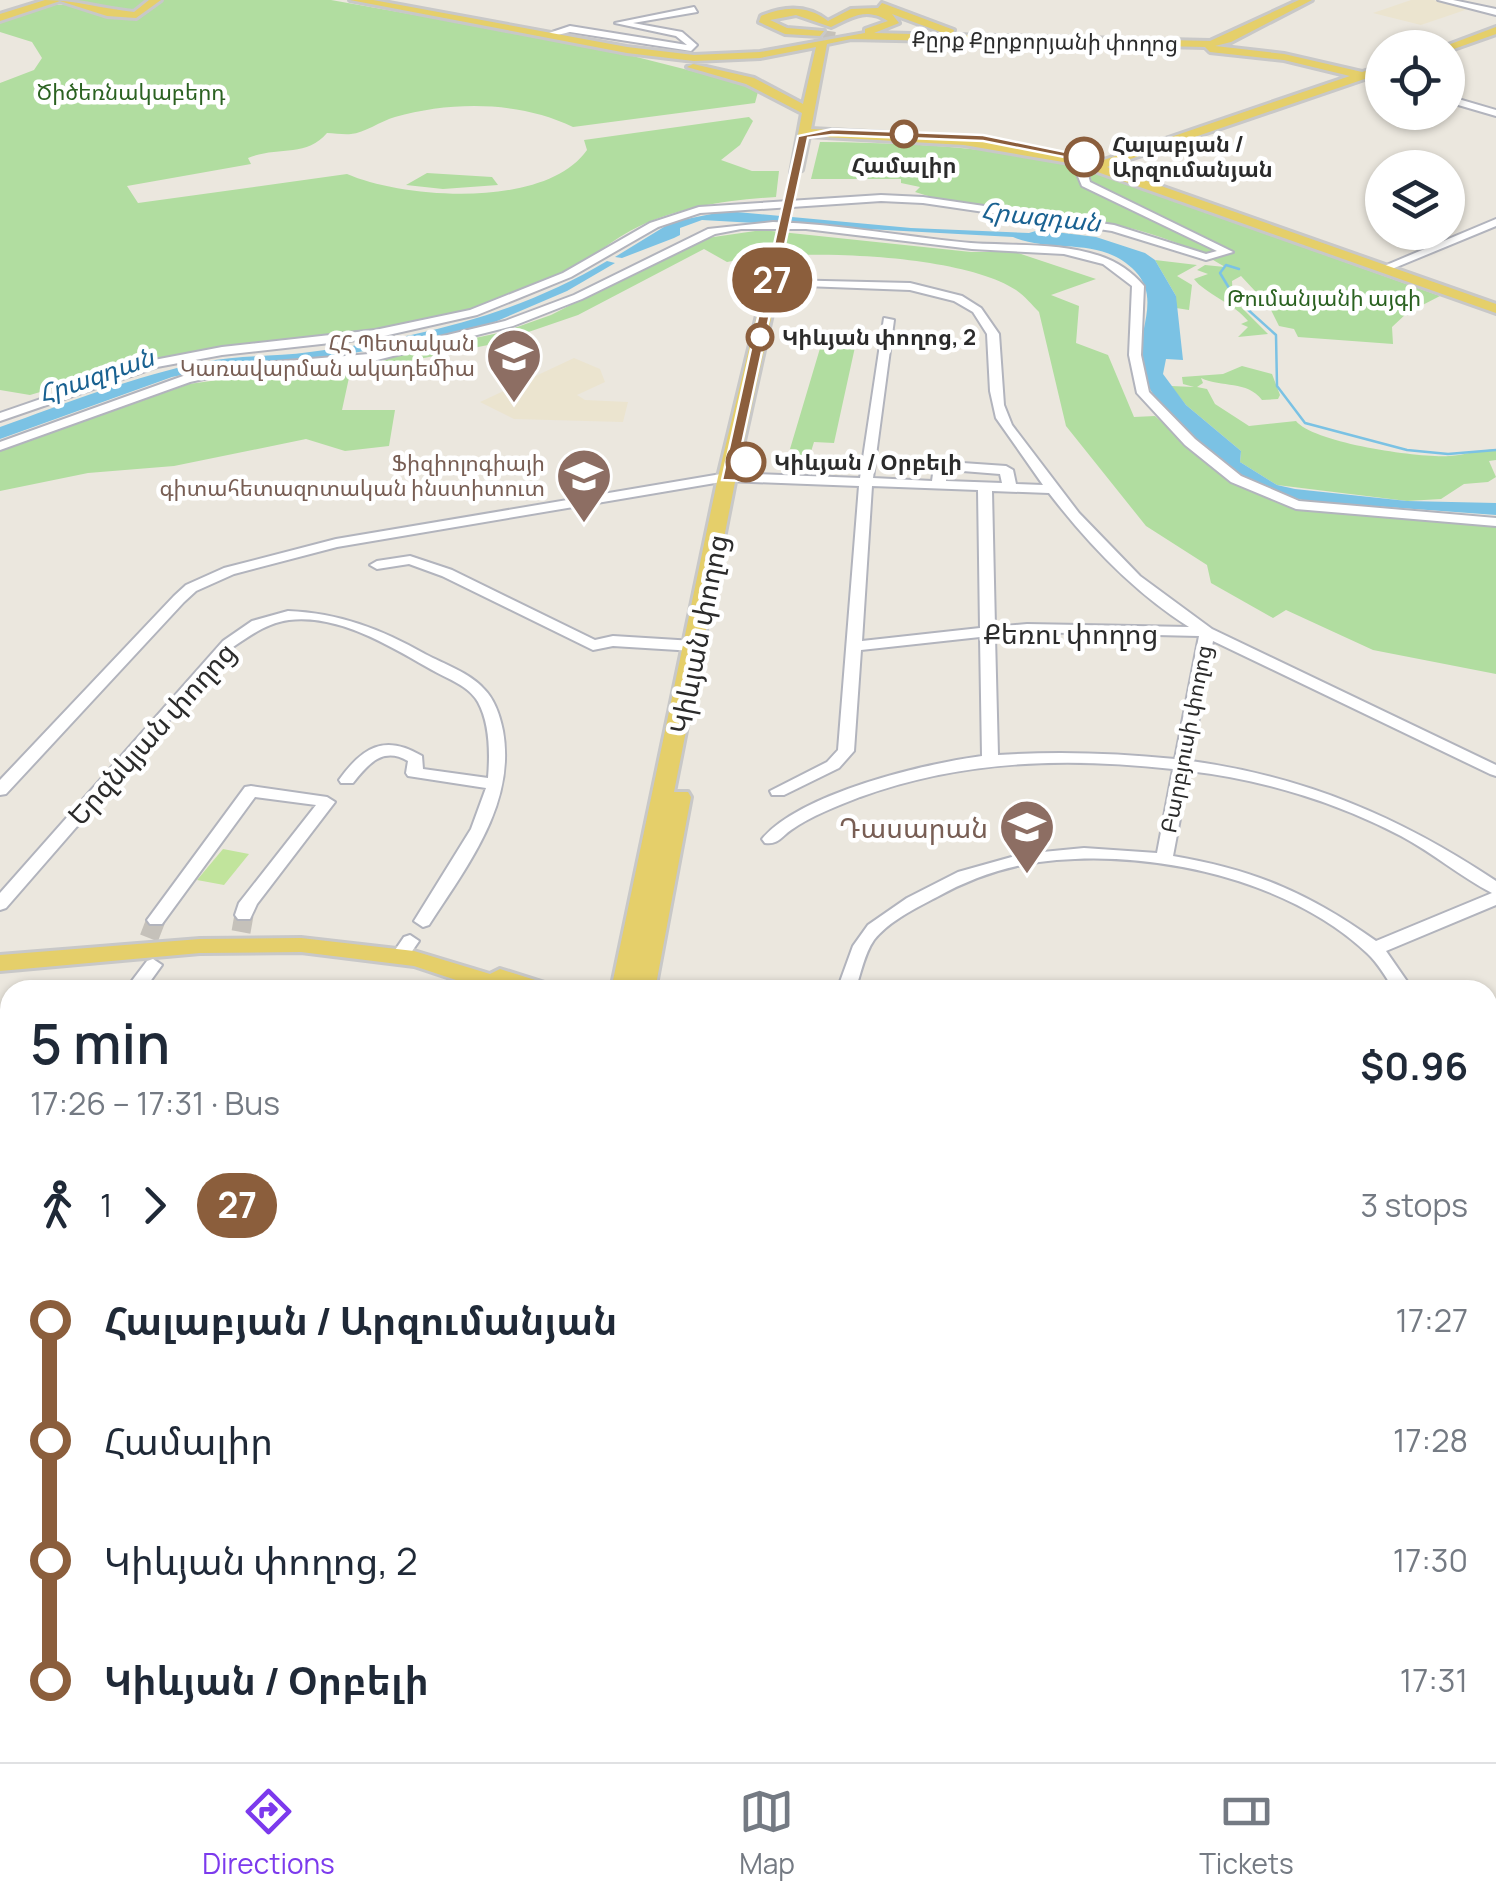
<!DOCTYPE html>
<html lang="en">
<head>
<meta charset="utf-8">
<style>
	:root { --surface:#fff; --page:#f2f2f3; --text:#1f2937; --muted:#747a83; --line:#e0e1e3; --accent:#7c3aed }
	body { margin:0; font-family:Manrope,"Noto Sans Armenian",sans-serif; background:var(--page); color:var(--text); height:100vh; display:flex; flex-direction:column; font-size:38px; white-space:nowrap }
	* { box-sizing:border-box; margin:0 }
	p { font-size:32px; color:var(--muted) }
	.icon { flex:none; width:55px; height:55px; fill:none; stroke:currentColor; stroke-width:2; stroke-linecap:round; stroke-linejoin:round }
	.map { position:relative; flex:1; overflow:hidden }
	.sheet { position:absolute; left:0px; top:980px; width:1498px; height:782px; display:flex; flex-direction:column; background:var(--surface); border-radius:30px 30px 0 0; box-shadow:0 2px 8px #0004 }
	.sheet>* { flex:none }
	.badge { padding:0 20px; border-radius:32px; font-size:35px; line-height:65px }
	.tools { position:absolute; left:1365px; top:30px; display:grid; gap:20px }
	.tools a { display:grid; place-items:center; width:100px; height:100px; border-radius:50%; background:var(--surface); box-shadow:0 2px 8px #0004; font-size:50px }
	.map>.badge { position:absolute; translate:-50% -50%; box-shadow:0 0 0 5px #fff }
	.legs { display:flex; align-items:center; gap:15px; height:110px; padding:0 30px; font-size:32px }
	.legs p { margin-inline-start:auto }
	.overview { display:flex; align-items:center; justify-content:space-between; height:170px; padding:0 30px }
	h1 { font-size:55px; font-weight:600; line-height:75px }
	ul { padding:0 30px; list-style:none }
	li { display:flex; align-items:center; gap:35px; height:120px; font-size:38px }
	li i { display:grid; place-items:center; width:15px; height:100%; margin:0 12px; background:currentColor }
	li i::after { content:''; width:25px; height:25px; margin:-12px; border:8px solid; border-radius:50%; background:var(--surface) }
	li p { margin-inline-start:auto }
	li:first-child i { background:linear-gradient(#0000 50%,currentColor 0) }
	li:last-child i { background:linear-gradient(currentColor 50%,#0000 0) }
	.dock { display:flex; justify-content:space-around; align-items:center; height:140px; border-top:2px solid var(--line); background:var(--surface); font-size:28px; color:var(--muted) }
	.dock a { display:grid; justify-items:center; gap:5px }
	.dock .current { color:var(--accent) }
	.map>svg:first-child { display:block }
</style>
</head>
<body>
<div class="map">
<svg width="1496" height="1762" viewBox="0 0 1496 1762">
	<rect width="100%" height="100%" fill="#ebe7de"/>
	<path fill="#ebe4cf" d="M1411,0H1433L1468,9L1421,25L1373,13Z
		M574,358L600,369L605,382L577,395L585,400L628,402L623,422L514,419L480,402Z
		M1488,1352L1496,1353V1491L1488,1489Z"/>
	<path fill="#b1dda0" d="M75,0H331L601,48L759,88L755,103L573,127C520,101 452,101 395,117C381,121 364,133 351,134C344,135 335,133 327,133C306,158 276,146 248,158L251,164L127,186L138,203L347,174C405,199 546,209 587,150L584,140L749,117L753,121L740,145L721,160L752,171H779L776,197C727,200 675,207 630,231C610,242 593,257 573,268C533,290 490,306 447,319C381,338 311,335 244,344C170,354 101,374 30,395L0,390V83L34,70L42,58L32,42L0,32V22L48,5L85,4Z
		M820,142C908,143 992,146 1079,167L1440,296L1407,313L1392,327L1393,344L1298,337L1294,329L1279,326L1269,306L1241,276L1232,281L1233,299L1268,334L1238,337L1248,327L1241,324L1248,321C1235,304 1204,293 1194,279L1208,274L1197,270L1205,265L1225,267C1144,216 1032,212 938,199L915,192L920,187L901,183V179H811Z
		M427,173L492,177L498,185L443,189L406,185Z
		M762,230L971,252H1015L1096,279L1051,295L1079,306L1076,343L1108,355L1134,417L1155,416L1212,466L1252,492L1308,504L1496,518V674L1373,650L1286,610L1273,618L1211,583L1207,565L1146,526L1066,426L1039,312C1032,305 1025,296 1016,290C959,253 793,248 727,262L704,249L578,315L493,344L350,373L342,410H395L389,446L345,451L306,439L174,466L88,473L0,491V451L189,384L262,374L313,373L503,332L551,315L700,239Z
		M1155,260L1197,265L1177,276L1192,285L1189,310L1176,308V296Z
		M821,345L855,347L834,443L814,442L809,458L796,457L798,450L790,449Z
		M1242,366L1272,374L1280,395L1278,399L1262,400C1247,380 1222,388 1201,378L1203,383L1197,387L1207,389L1215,404L1249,426L1296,421C1314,443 1418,458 1449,456C1465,455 1480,450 1496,449V460L1489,461L1496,477L1488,482L1464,484L1441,499L1407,501L1277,485L1240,462L1241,451L1186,405L1171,386L1194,387L1183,384L1182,377L1223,374Z"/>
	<path fill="#c1e49c" d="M223,849L249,854L224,885L197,880Z"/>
	<path fill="#7bc2e4" d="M726,211L911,228L1029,233L1039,230L1096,237L1145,253L1155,260L1176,296L1183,360L1166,359L1163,374L1186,405L1241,451L1240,462L1277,485L1295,489L1407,501L1496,503V515C1450,512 1404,508 1359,505C1335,503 1306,503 1283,495C1229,476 1171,432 1145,380C1127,344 1166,303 1135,271C1100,235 1053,254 1013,237L702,220L680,228V235L674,238L622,258L615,257L672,222Z
		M607,261L615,263L567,291L476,330L311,361L220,367L172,377L0,439V427C67,403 134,376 204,362C238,355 275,357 310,352C416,338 515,316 607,261Z"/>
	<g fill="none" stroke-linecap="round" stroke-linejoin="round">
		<path stroke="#7bc2e4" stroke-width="2.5" d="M1239,269L1226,265L1220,273L1235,298L1276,335L1277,386L1305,423L1407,450L1448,454L1496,450"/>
		<path stroke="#c5c1ba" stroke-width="19" stroke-dasharray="19 10" stroke-linecap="butt" d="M241,932L244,915
			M149,938L156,920"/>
		<path stroke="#c5c1ba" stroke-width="12" stroke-dasharray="12 6" stroke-linecap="butt" d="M828,43L830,30"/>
		<g stroke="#b2b4bd" stroke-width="4">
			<path id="minor" d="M1438,0H1453L1496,9V15Z
				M694,7L697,12L633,23L682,32L697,45L691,51L570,32L553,36L549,33L570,26L687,45L676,36L615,23Z
				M1364,72L1382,77V83L1361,77V73Z
				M1448,96L1496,110V116L1448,102Z
				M1095,164L1100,167L1088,175L1090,182L1233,252L1206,260L1112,231L923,203L881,201L700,213L658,227L571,277L477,315L375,338L222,355L157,367L0,421V413L154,360L222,347L375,330L470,310L563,273L650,223L699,207L881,195L923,197L1114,225L1206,254L1217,251L1082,186L1077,174Z
				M1496,219V226L1387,271L1377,269Z
				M773,222C840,224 905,237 971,243C1014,246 1059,242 1100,256C1118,262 1132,272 1144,286L1141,355L1149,392L1195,439L1241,476L1299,501L1496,518V526L1296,509L1231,482L1185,445L1137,393L1129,355L1132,286L1103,264L1064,254L972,249L806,229H741L715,234L582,299L513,326L369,362L226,374L190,382L0,450V442L186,375L226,366L369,354L505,321L574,295L708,229Z
				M782,280L910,283L962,296L981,308L999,334L1004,405L1012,425L1079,513L1140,576L1212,629L1496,765V776L1490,774L1213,641L1191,761C1306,777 1400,817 1496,881V905L1386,951L1413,990H1394C1386,977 1378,963 1367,953C1285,875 1132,844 1022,865C992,871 964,882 937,897C916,908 889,921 874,940C864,954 861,974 855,990H837L853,946L868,925L907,898L958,872L1022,854L1084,848L1157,853L1173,769C1066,757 962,760 860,797C837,806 811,816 791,830C781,837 778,845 765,843L762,839C801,793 923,764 982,756L980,637L861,650L854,751L839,768L784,795H772L770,791L827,762L838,750L859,486L727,481L337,547L234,574L196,591L184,602L6,794L0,795V780L174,596L186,585L224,568L336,539L727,473L860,478L884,318L894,320L873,478L932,481L934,467L948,462L1006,466L1013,470L1016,484L1043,485L996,418L990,391L987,334L973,312L954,301L910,290L778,285V281ZM950,470L1000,474L1002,483L946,481V472ZM872,486L978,490L980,628L862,641ZM992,491L1049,493C1089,545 1134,592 1189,627L1027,624L995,627ZM1027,632L1199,636L1175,759C1115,753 1058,751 998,755L995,636ZM1189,771C1261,779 1337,802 1401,836C1433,853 1461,877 1492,893L1376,941C1309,893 1255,870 1173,856Z
				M410,556L452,570L595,640L613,636L694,641L702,646L694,651L613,646L593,650L442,576L409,564L377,569L370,565L377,561Z
				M288,611C339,613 381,629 425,654C444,664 470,673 484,689C495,700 500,716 503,731C516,804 467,866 429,925L423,927L414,921L471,829L486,788L408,776L406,773L408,761C383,746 368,764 353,783H341L339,780C362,748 384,733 422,756L423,769L488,778C490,753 490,724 478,702C469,686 448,679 434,671C391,647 340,614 289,620C267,623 251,635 233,647L6,908L0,910V893L223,641L252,621Z
				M251,786L327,797L335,802L257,904L250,919H238L235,915L239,903L316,805L255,797L162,924H150L147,920L150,916L245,787Z
				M410,935L419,941L406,960H394L391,956L404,937Z
				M153,959L162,965L144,990H125L147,961Z
				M10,1156V1178L0,1183V1161Z
				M1488,1190L1496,1192V1208L1488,1205Z
				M0,1485L10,1487V1507L0,1505Z
				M10,1586V1619L0,1624V1591Z
				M638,1752H664L660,1762H634Z
				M1035,1752H1096L1101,1762H1042Z"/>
		</g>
		<g stroke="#c8c8c8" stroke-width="6">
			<path id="major" d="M45,0C76,0 103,9 134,12L149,0H161L136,18L107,16L60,1L0,21V14Z
				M350,0H373L627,47L694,55L760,52L865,33V29L888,21C866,7 852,17 831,27L796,15L770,20L787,28L824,31L820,36L785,34L759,22L761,16C784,6 808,5 828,21L851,9L878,8L882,3L954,30L952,35L1210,41L1299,0H1312L1231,42L1215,46L1284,54L1362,72L1382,66V73L1107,167L1496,304V313L1075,164L964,145L809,136L802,170L791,173L802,113L746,84L687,67L693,64L754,78L803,104L816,47L760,58L694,61L627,53ZM892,14L946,34L948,35L874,33L899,23ZM851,39L1205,47L1210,52L1284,60L1350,76L1095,163L964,137L811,129L827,44Z
				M1496,27V34L1448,51V48H1440Z
				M773,274L780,278L736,477L674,792H688L691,797L655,990H611L718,477L766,278Z
				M301,938L414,951L490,974L500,969L548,984L552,990H486L414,966L301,952L200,953L0,971V955L200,939Z
				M243,1752H299L295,1762H239Z
				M969,1752H1003L1001,1762H967Z
				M1009,1752H1043L1041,1762H1007Z"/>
		</g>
		<use href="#minor" fill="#fff" fill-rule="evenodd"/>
		<use href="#major" fill="#e5cf6a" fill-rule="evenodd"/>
	</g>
	<path fill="#8b5e3c" stroke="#fff" stroke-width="2.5" d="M832,129L983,135L1090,157L1084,161L983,141L832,135L808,138L736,472L741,459H751L750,476L743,481L722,480L798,136Z"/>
	<defs>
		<g id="university-pin" transform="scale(2.875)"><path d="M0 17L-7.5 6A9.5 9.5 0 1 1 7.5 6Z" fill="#8d6e63" stroke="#fff"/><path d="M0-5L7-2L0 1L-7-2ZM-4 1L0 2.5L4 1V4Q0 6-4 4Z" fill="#fff"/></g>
	</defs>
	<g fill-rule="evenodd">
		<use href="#university-pin" x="514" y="356"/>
		<use href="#university-pin" x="584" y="476"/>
		<use href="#university-pin" x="1027" y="827"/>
	</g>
	<g fill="#fff" stroke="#8b5e3c" stroke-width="5">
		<circle cx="904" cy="134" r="12"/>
		<circle cx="1084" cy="157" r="18"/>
		<circle cx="760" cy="337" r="12"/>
		<circle cx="746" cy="462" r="18"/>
	</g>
	<g text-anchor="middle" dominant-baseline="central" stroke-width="9" stroke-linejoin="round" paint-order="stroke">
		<g font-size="22" fill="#2b2b2b" stroke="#fff">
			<text transform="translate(1045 41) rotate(1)">Քըրք Քըրքորյանի փողոց</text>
			<text transform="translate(1186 739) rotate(-79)">Բարբյուսի փողոց</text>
		</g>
		<g font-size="22" fill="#2b6221" stroke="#fff">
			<text x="131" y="92">Ծիծեռնակաբերդ</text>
			<text x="1324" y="298">Թումանյանի այգի</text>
		</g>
		<g font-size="22" font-weight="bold" fill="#2b2b2b" stroke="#fff" text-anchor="start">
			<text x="1112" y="144">Հալաբյան /<tspan x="1112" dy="25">Արզումանյան</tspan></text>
			<text x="904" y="165" text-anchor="middle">Համալիր</text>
			<text x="782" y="337">Կիևյան փողոց, 2</text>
			<text x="774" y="462">Կիևյան / Օրբելի</text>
		</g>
		<g font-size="22" fill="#785e54" stroke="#fff" text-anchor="end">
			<text x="475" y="343">ՀՀ Պետական<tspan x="475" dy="25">Կառավարման ակադեմիա</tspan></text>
			<text x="545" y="463">Ֆիզիոլոգիայի<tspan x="545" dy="25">գիտահետազոտական ինստիտուտ</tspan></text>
		</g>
		<g font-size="25" font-style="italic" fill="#196191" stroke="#fff">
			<text transform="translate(1041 216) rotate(6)">Հրազդան</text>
			<text transform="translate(96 375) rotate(-19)">Հրազդան</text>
		</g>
		<g font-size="28" fill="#2b2b2b" stroke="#fff">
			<text x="1071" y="633">Քեռու փողոց</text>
			<text transform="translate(698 634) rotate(-79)">Կիևյան փողոց</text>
			<text transform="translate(151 733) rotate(-48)">Երզնկյան փողոց</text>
		</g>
		<g font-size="28" fill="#785e54" stroke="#fff" text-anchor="end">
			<text x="988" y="827">Դասարան</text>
		</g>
	</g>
</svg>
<div class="tools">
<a><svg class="icon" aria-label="locate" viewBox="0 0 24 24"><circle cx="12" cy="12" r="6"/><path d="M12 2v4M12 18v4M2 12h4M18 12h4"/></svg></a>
<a><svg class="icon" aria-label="layers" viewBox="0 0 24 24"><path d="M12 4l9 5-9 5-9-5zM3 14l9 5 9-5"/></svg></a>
</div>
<b class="badge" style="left:772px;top:280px;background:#8b5e3c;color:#fff">27</b>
<section class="sheet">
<div class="overview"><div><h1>5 min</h1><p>17:26 – 17:31 · Bus</p></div><b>$0.96</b></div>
<div class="legs"><svg class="icon" aria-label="walk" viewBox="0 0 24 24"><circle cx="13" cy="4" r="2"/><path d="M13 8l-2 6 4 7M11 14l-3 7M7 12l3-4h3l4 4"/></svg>1<svg class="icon" aria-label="forward" viewBox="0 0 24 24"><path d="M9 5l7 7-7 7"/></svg><b class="badge" style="background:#8b5e3c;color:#fff">27</b><p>3 stops</p></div>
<ul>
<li><i style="color:#8b5e3c"></i><b>Հալաբյան / Արզումանյան</b><p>17:27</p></li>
<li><i style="color:#8b5e3c"></i><span>Համալիր</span><p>17:28</p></li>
<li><i style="color:#8b5e3c"></i><span>Կիևյան փողոց, 2</span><p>17:30</p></li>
<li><i style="color:#8b5e3c"></i><b>Կիևյան / Օրբելի</b><p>17:31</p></li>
</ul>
</section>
</div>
<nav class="dock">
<a class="current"><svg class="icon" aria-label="directions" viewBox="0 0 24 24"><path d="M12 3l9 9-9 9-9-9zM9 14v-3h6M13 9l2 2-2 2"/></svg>Directions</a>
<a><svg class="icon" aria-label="map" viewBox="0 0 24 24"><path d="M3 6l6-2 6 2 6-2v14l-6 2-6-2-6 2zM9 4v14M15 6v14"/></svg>Map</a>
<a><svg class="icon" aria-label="tickets" viewBox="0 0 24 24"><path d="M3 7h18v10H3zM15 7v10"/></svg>Tickets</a>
</nav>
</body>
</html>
